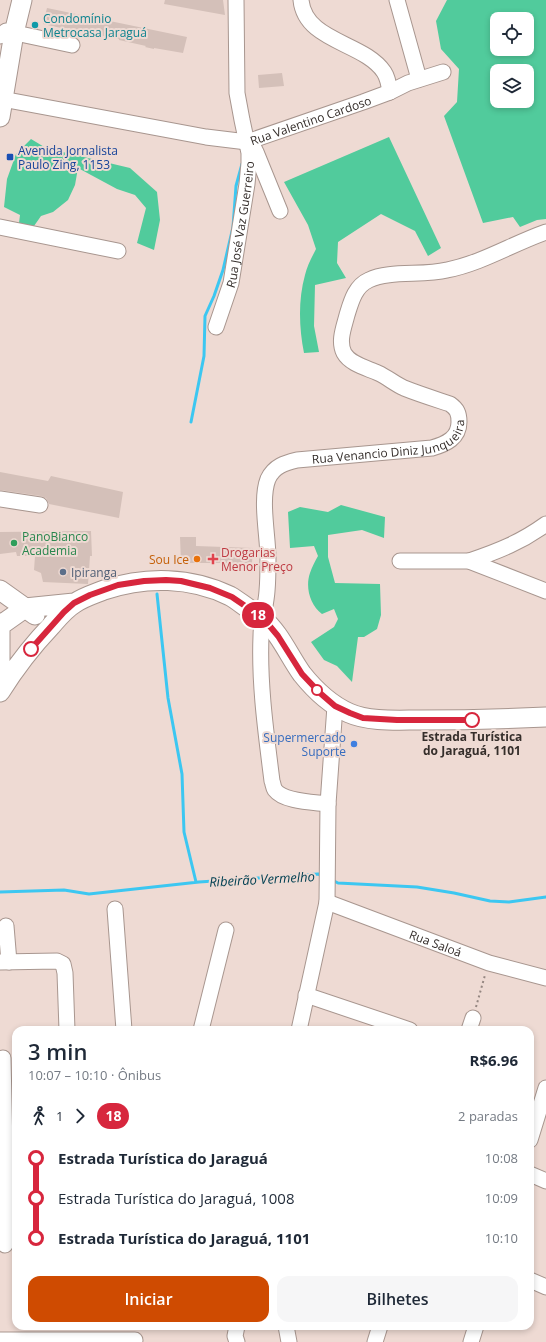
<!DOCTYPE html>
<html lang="pt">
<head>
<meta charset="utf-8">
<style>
	:root { --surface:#fff; --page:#f6f6f7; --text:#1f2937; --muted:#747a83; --accent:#cf4b01 }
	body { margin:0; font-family:"Open Sans",sans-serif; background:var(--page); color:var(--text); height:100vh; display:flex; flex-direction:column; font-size:15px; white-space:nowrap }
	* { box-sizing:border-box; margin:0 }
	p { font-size:13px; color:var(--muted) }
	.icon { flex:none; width:22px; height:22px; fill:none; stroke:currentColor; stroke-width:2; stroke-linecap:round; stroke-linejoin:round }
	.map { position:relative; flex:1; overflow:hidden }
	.sheet { position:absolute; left:12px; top:1026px; width:522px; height:304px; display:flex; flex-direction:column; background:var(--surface); border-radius:12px; box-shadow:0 2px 6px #0003 }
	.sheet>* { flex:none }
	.badge { padding:0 8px; border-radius:13px; font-size:14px; line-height:26px }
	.buttons { position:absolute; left:490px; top:12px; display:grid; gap:8px }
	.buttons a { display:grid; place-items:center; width:44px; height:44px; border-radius:8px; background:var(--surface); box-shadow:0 2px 6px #0003; font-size:20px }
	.map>.badge { position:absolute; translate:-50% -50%; box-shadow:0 0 0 2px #fff }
	.legs { display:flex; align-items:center; gap:6px; height:44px; padding:0 16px; font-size:13px }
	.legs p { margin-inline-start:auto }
	.summary { display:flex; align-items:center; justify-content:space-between; height:68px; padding:0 16px }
	h1 { font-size:22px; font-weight:600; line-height:30px }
	.action { display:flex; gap:8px; margin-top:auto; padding:8px 16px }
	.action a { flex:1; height:46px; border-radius:12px; background:var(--accent); color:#fff; font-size:16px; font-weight:600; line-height:46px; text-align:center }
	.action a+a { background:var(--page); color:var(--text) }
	ul { padding:0 16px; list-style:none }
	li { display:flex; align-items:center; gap:14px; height:40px; font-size:15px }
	li i { display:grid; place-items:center; width:6px; height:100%; margin:0 5px; background:currentColor }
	li i::after { content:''; width:10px; height:10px; margin:-5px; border:3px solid; border-radius:50%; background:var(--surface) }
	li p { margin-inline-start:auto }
	li:first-child i { background:linear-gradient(#0000 50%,currentColor 0) }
	li:last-child i { background:linear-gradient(currentColor 50%,#0000 0) }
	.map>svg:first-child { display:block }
</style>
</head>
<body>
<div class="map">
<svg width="546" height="1342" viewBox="0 0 546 1342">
	<rect width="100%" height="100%" fill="#eedad3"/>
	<path fill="#51cb9c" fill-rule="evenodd" d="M447,0H546V219L537,220L520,227L513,217L483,223L444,116L457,102L459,69L441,49L436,21ZM497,19H527V49H497ZM497,71H527V101H497Z
		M389,137L441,248L428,256L415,231L381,214L338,242L337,263L346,278L315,285L314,326L319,352L304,353C299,328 298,300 305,275C307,266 312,257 316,249L308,225L284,182Z
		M31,139L46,148L130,168L157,192L160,220L154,250L137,243L146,208L135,195L117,189L78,168L75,185L68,200L53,212L41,216L34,226L19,223L20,215L4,207L7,179L16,154Z
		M341,505L385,517L384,538L362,530L328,535V557L335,583L380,584L381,615L377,629L364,637H358L352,682L337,666L324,660L311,642L334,627L338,619L334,609L322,614C310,605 305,587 310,573C312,567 315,561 318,556L314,546L290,548L288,512L300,507L328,512Z"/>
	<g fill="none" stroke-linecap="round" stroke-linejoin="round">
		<path stroke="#3cc7f1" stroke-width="3" d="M191,422L204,356L205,316L214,296L223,270L233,227L236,186L242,164
			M157,594L168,698L182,774L184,832L196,882
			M332,880L338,883L417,887L454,893L490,901L509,902L546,897
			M0,892L64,890L89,894L199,882L318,874L323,876"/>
	</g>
	<path fill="#d4c0b9" d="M165,0H223L225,15L164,4Z
		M47,8L187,37L183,53L154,48V49L145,47L146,46L119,40V39L79,31V33L70,31V30L43,24Z
		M282,73L284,86L259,88L258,75Z
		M0,472L48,481L51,476L123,492L119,518L49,504L46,498L41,496L0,490Z
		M91,531L92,556H90L88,584L43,582L41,573L34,570L35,556H17L16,552L0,554V532Z
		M180,537H196V546L253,548L252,563H181Z"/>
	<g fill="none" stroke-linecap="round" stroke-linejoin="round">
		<g stroke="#a8968f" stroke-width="17">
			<g id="minor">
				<path d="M301,0C305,42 364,42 384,72C388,78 389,85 390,92"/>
				<path d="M397,0L419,79"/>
				<path d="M0,36L6,31L72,45"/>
				<path id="s1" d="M2,99L206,137L247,142L363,102L390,92L408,83L443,72"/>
				<path d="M252,144L256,152L280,211"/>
				<path d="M0,227L118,251"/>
				<path id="s2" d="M216,327L231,283L247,184L249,163V153L242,120L237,93L236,0"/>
				<path d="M0,499L40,505"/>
				<path d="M400,561H469L546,591"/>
				<path d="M469,561C499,551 521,542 546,524"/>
				<path id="s3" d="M328,804C314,802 284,802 275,790C273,787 273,783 272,781C266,733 259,684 261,636C261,621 266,606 267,591C268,580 268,569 268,558C268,536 260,499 268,479C274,466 285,463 297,460L432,448C446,444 459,438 459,422C459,413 457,409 450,404C435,399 419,394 404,388C395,384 387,377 378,373C367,368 350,364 344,353C338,341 344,327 347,315C351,302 355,286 369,280C389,270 423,276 447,270C482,263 512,244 546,232"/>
				<path id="s4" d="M327,902L489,963L546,978"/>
				<path d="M115,909L124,1030"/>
				<path d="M6,926L9,962"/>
				<path d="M0,962L57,961L63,964L65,973L67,1030"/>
				<path d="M306,995L410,1030"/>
				<path d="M201,1030L226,930"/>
				<path d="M299,1030L327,902L328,804L335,706"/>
				<path d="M469,1030L473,1018"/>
				<path d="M3,1058L5,1149V1245"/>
				<path d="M530,1140L546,1088"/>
				<path d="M530,1174L546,1181"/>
				<path d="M530,1280L546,1287"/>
				<path d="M286,1326L289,1342"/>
				<path d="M0,1340H135"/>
				<path d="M237,1342L235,1336L237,1326"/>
				<path d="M375,1342L380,1326"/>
				<path d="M471,1342L476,1326"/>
			</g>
		</g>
		<g stroke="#a8968f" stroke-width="21">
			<path id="major" d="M0,117L14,33L22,0
				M0,590L35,615
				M0,623V673
				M1,625L25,608L74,603
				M0,692C15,668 32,646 51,626C58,618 65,609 75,603C84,597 94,594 104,590C146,576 191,577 230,596C237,600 243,605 249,609C254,612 259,615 262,618C280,633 289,656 302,674C314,689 331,705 349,713C369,722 398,720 419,720C462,720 504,719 546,717"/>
		</g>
		<path stroke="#948681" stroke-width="2" stroke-dasharray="2 3" stroke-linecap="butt" d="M476,1007L485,975"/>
		<use href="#minor" stroke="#fff" stroke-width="15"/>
		<use href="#major" stroke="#fff" stroke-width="19"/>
	</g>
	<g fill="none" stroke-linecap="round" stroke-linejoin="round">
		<g stroke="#fff" stroke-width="9">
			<path id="line-1" d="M31,649L64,612L74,603L90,595L118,585L144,581L166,580L181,581L210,588L232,597L263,618L278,636L302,674L320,693L335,706L350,713L363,718L397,720H472"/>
		</g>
		<use href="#line-1" stroke="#d7263d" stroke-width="6"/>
	</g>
	<circle fill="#0f9aa8" stroke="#eedad3" stroke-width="1.5" cx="35" cy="25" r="4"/>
	<rect fill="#1a4fb4" stroke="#eedad3" stroke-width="1.5" x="6" y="153" width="8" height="8" rx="2"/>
	<circle fill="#2e9e5b" stroke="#eedad3" stroke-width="1.5" cx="14" cy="543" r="4"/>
	<circle fill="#e8710a" stroke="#eedad3" stroke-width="1.5" cx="197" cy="559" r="4"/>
	<path fill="#e0444e" stroke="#eedad3" stroke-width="1.5" d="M211 553h4v4h4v4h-4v4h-4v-4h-4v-4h4z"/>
	<circle fill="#5c6f8a" stroke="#eedad3" stroke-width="1.5" cx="63" cy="572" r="4"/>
	<g fill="#fff" stroke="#d7263d" stroke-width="2">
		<circle cx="31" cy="649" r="7"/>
		<circle cx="317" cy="690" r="5"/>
		<circle cx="472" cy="720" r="7"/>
	</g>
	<circle fill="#3f7fe0" stroke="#eedad3" stroke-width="1.5" cx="354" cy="744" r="4"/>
	<g text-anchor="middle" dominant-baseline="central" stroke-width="4" stroke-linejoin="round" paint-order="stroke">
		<g font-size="12" fill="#0d838f" stroke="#eedad3" text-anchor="start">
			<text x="43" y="18">Condomínio<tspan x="43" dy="14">Metrocasa Jaraguá</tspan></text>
		</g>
		<g font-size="12" fill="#352e2b" stroke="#eedad3">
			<text stroke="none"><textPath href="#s1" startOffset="316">Rua Valentino Cardoso</textPath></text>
			<text stroke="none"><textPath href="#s2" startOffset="106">Rua José Vaz Guerreiro</textPath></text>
			<text stroke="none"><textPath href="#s3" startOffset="502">Rua Venancio Diniz Junqueira</textPath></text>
			<text stroke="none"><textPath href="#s4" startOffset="116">Rua Saloá</textPath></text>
		</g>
		<g font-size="12" fill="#164399" stroke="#eedad3" text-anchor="start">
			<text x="18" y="150">Avenida Jornalista<tspan x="18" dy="14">Paulo Zing, 1153</tspan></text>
		</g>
		<g font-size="12" fill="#27864d" stroke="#eedad3" text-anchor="start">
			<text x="22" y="536">PanoBianco<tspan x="22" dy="14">Academia</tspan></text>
		</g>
		<g font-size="12" fill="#be3a42" stroke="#eedad3" text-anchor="start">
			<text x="221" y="552">Drogarias<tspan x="221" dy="14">Menor Preço</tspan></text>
		</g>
		<g font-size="12" fill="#c56008" stroke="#eedad3" text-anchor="end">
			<text x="189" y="559">Sou Ice</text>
		</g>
		<g font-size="12" fill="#4e5e75" stroke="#eedad3" text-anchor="start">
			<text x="71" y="572">Ipiranga</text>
		</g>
		<g font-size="12" font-weight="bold" fill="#352e2b" stroke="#eedad3">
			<text x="472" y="736">Estrada Turística<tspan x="472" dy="14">do Jaraguá, 1101</tspan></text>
		</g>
		<g font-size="12" fill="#366cbe" stroke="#eedad3" text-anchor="end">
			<text x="346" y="737">Supermercado<tspan x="346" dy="14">Suporte</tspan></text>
		</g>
		<g font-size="13" font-style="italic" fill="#024052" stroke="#eedad3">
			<text transform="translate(262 879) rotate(-3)">Ribeirão Vermelho</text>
		</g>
	</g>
</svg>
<div class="buttons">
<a><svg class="icon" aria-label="locate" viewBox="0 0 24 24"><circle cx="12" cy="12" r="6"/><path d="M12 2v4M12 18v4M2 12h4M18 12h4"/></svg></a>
<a><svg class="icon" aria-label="layers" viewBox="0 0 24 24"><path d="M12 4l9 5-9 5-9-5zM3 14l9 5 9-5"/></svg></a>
</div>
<b class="badge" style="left:258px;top:615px;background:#d7263d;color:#fff">18</b>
<section class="sheet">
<div class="summary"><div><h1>3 min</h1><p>10:07 – 10:10 · Ônibus</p></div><b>R$6.96</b></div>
<div class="legs"><svg class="icon" aria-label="walk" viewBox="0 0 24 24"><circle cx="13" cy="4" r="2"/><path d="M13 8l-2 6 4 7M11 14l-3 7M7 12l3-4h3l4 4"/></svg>1<svg class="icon" aria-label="forward" viewBox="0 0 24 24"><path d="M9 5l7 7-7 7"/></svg><b class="badge" style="background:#d7263d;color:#fff">18</b><p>2 paradas</p></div>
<ul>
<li><i style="color:#d7263d"></i><b>Estrada Turística do Jaraguá</b><p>10:08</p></li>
<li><i style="color:#d7263d"></i><span>Estrada Turística do Jaraguá, 1008</span><p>10:09</p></li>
<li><i style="color:#d7263d"></i><b>Estrada Turística do Jaraguá, 1101</b><p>10:10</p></li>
</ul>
<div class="action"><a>Iniciar</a><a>Bilhetes</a></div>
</section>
</div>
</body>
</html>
